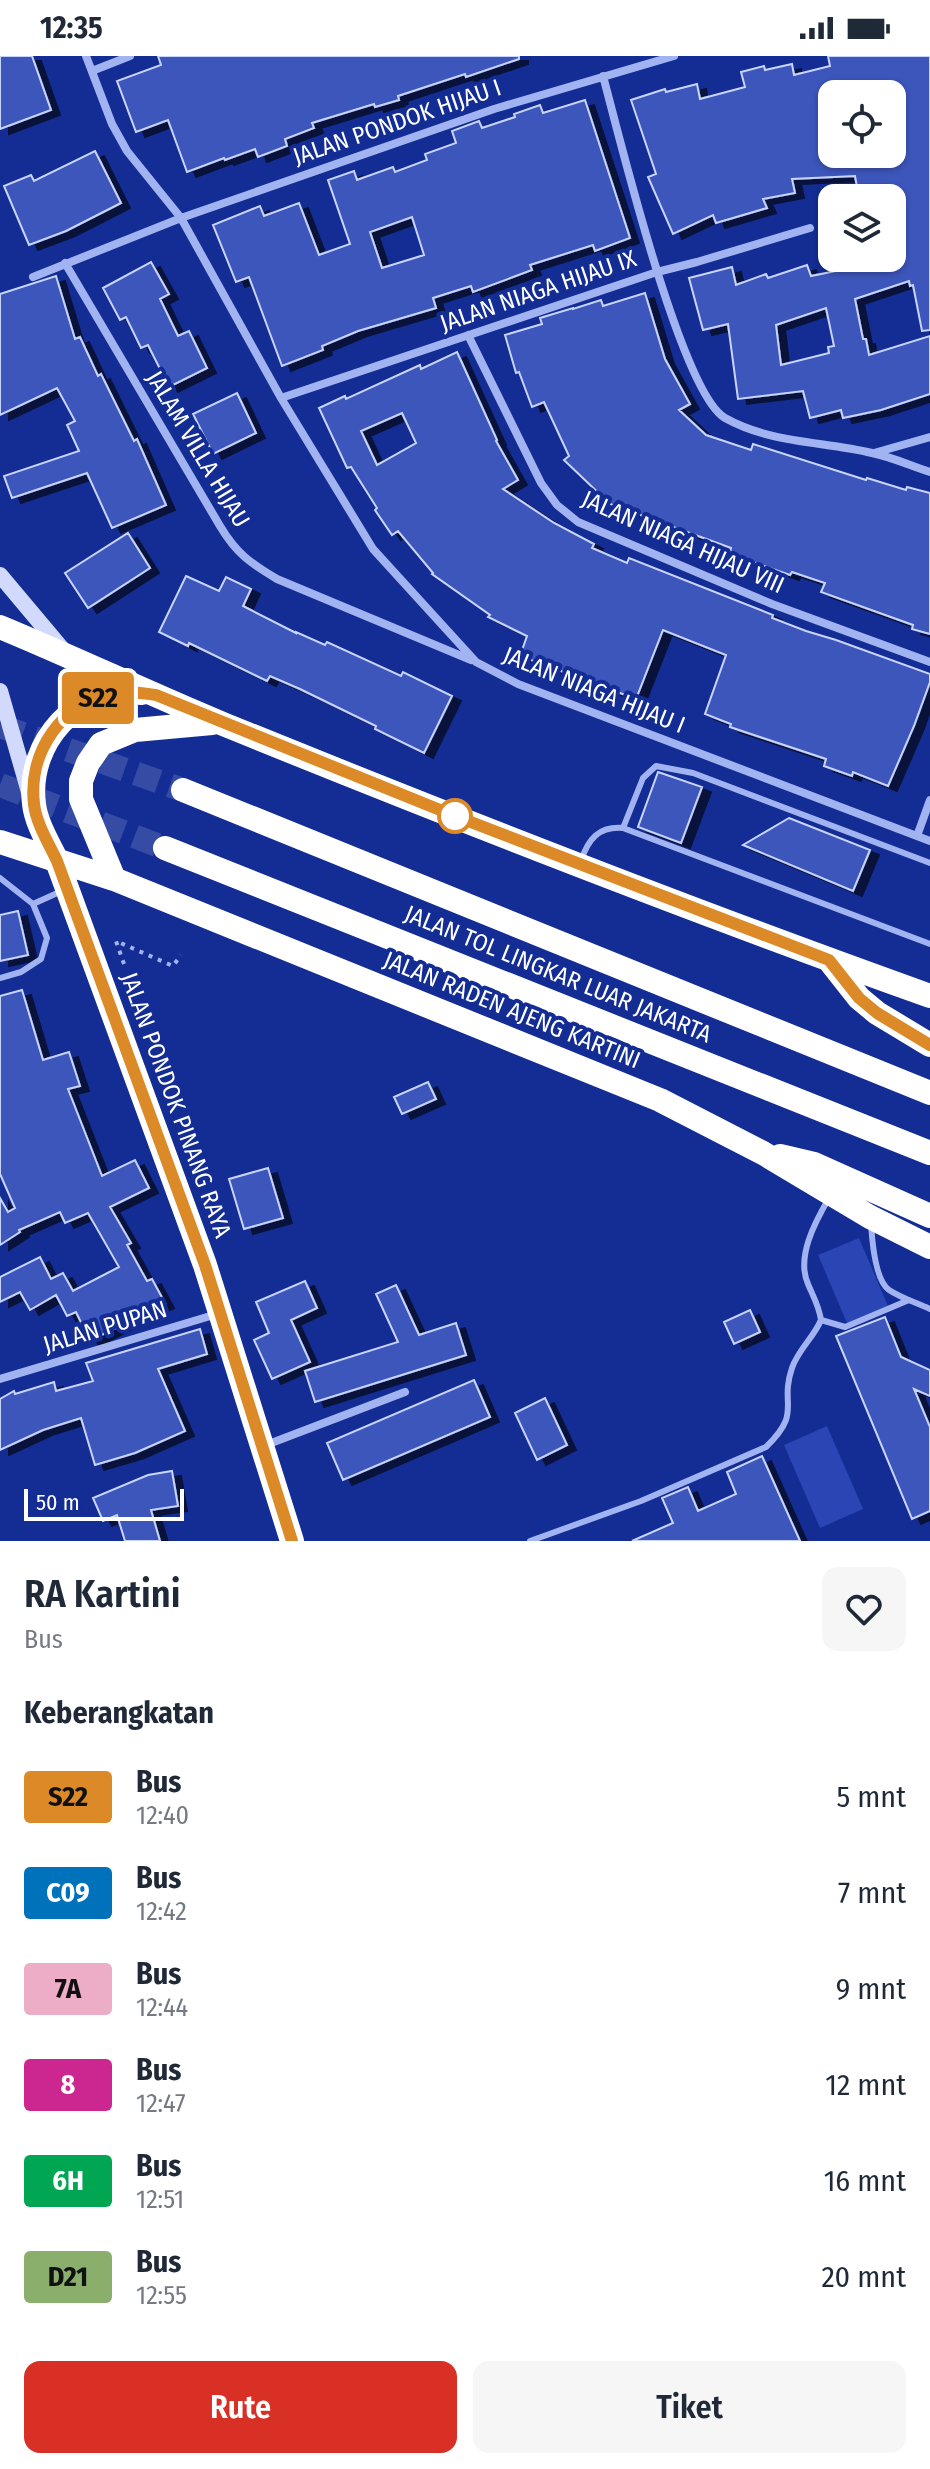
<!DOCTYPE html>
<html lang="id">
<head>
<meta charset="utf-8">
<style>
	:root { --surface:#fff; --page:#f6f6f7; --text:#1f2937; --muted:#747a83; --accent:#d93025 }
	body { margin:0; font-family:"Fira Sans Condensed",sans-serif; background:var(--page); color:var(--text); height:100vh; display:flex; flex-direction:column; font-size:30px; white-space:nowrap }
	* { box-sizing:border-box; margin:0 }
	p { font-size:26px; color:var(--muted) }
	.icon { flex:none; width:44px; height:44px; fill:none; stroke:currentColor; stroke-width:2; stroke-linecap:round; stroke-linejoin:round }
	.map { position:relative; height:1485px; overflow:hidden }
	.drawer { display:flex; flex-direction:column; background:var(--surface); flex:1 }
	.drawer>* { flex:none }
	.badge { padding:0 16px; border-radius:6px; font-size:28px; line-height:52px }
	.fabs { position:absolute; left:818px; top:24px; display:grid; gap:16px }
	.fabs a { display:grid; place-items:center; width:88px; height:88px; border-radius:16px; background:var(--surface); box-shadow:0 2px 6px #0004; font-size:40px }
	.scale { position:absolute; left:24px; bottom:20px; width:160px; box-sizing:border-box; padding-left:8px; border:4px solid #fff; border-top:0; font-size:22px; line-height:28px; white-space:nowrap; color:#fff; -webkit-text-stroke:6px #132d94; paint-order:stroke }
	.map>.badge { position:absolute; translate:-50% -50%; box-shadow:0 0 0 4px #fff }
	h2 { padding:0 24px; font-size:30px; line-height:72px }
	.round { display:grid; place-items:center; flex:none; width:84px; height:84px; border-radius:16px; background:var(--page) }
	.headline { display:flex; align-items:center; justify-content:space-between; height:136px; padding:0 24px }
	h1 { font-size:38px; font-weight:600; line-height:60px }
	.primary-button { display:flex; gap:16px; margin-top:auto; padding:16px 24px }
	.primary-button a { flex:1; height:92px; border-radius:16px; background:var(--accent); color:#fff; font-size:32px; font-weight:600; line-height:92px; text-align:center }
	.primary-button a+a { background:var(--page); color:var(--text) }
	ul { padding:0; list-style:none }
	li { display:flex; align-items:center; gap:24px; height:96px; padding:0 24px }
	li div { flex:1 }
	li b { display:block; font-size:30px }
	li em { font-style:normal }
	li .badge { min-width:88px; font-weight:700; text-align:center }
	.status { display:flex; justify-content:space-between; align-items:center; height:56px; padding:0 40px; background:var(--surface); direction:ltr }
	.status svg { height:22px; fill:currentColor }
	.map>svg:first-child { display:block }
</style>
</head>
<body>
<div class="status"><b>12:35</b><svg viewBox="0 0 49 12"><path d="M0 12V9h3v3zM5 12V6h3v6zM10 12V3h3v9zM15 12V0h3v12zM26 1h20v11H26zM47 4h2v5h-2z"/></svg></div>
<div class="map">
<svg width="930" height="1485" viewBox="0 0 930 1485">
	<defs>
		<filter id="shadow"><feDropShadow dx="9" dy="5" stdDeviation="0" flood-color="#0009"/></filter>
	</defs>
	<rect width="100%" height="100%" fill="#132d94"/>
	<path fill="#2946b4" d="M859,1182L888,1250L847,1267L818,1199Z
		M827,1370L863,1453L820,1472L784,1389Z"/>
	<path fill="#3c56bc" stroke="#c9d4fd" stroke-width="2" fill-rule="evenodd" filter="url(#shadow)" d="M0,0H32L51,54L0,73Z
		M158,0H519V3L466,21L465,18L398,40L399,44L375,51L374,48L312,67L314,72L285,83L287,90L258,101L255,93L225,104L224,102L187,116L168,64L136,76L117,25L161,9Z
		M828,0H930V274L922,275L913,229L910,230L909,225L855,243L863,283H866L869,299L930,280V338L881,354L843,362L841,354L810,362L803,335L738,343L728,268L703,274L689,222L732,211L736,229L766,218L768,222L807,209L811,220L860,210L857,202H892V142H859L855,120L792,123L795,137L763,143L767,152L716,167L713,159L673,178L648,121L656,118L631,44L665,33L666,36L697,28L700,43L745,31L741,16L764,10L765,14L792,8L794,19L830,10ZM832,38H892V98H832ZM826,252L834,290L828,291L829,297L781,309L776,269Z
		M585,44L630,182L595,195L593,189L530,209L532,214L473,236L471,230L433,242L436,252L358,275L322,290L323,294L282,310L249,221L236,226L213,169L260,150L264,160L299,147L319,199L350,188L328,124L354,115L357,124L393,111L395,116L427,104L425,98L456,87L452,75L479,65L482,72L515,61L514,58L540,49L543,57ZM412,161L424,199L382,212L370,176Z
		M95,95L121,147L66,175L29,189L4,130L31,119L34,125Z
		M151,206L169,238L160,243L178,280L189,275L207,312L169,331L148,289L141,292L126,261L120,264L103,232Z
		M56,220L75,283L80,281L98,320L101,318L134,385L137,383L166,449L112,472L87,417L12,442L4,420L79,395L67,369L75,365L57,332L0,359V238Z
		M645,237L665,303L690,348L679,354L706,379L751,394L753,388L866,424L867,422L906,434L907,431L930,437V578L912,573L913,569L821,536L825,527L792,516L790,519L758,508L730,497L731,492L610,448L564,404L569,400L544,346L532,351L519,316L516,317L505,279L542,268L540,262L573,252V253L601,244L603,250Z
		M457,296L497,384L496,385L518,424L503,433L554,467L594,488L592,492L627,507L629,502L773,559L772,562L806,575L836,584L930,618V626L914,670L888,730L853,716L852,720L824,710L826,703L730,671L731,668L705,658L726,599L663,574L636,643L520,600L527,580L488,561L490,559L432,518L433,517L398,475L392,479L375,454L377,452L351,411L347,412L319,352L345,340L346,343L420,309L421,313ZM402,357L416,387L377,409L361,375Z
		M237,337L256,377L213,398L193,358Z
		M128,477L150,512L88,552L65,517Z
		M186,520L219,535L226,521L251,533L243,550L296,577V576L325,589L327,586L401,620L403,616L452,640L424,697L375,673L376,670L300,633L270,620L267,625L189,587L188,590L159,576Z
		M658,716L702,731L681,787L638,771Z
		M789,762L870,794L853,835L743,789Z
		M18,855L28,899L0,905V859Z
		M22,934L43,1004L69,996L80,1030L68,1033L102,1120L135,1104L149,1132L110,1151L131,1187L127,1189L147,1225L152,1223L165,1247L90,1285L76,1256L67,1260L56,1239L30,1254L20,1236L0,1246V1221L40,1201L51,1223L63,1217L73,1235L119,1211L88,1157L65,1167L60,1156L19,1174L20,1176L0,1189V1142L8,1156L15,1152L0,1118V940Z
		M428,1026L436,1043L402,1058L394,1041Z
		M268,1112L283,1162L244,1173L229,1123Z
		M305,1225L317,1252L291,1264L310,1306L272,1323L254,1284L269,1277L256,1246Z
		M396,1229L419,1279L456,1267L466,1299L315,1346L305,1315L398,1286L376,1238Z
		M750,1254L760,1276L734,1288L724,1266Z
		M885,1261L901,1301L930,1314V1340L914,1333L930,1371V1455L912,1463L836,1280Z
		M200,1273L207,1298L158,1313L185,1375L135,1397L95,1409L81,1362L43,1374L0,1394V1343L14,1335L15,1338L54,1326L56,1335L93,1325L86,1307Z
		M474,1324L490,1361L343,1424L327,1387Z
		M545,1342L567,1389L537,1404L515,1357Z
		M762,1400L800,1485H632L673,1467L662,1442L688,1431L698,1455L736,1438L727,1416Z
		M172,1415L178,1450L151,1454L160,1485H125L117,1459L103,1465L93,1442L148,1419Z"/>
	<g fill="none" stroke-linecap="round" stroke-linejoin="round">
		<path stroke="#364ca4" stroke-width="24" stroke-dasharray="24 12" stroke-linecap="butt" d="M0,670L183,734
			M0,729L165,792"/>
		<path stroke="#a2b3f2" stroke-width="4" stroke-dasharray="4 6" stroke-linecap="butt" d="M124,908L116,885L173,910L181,899"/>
		<path stroke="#a2b3f2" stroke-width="6" d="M623,772L643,722L656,710L693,717L930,807
			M581,805C588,783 599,770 623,772L930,888
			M0,822L33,848L64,834
			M0,922L21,916L41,903L47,882L33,848
			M871,1167C872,1184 875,1224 889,1234C901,1242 917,1247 930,1253
			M821,1264L845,1271L909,1244
			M530,1485L641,1445L766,1391C803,1355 779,1350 792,1312C798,1294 814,1281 821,1264C819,1250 813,1240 808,1228C796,1201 815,1166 829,1142"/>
		<path stroke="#a2b3f2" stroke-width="8" d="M86,0L112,68L127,95L181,162L281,342L373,493L476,606L518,628L930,785
			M92,15L130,0
			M603,20C619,79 681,337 725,362C772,388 822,385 872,397C892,401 911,410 930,416
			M65,207L220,470C236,497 250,507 277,523L471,604
			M33,221L181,162L494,53L674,0
			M468,279L541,427L557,449L578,466L772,548L930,606
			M281,342L657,216L697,206L810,172
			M874,397L930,381
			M917,780L930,744
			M0,1323L217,1258
			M266,1389L405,1336"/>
		<path stroke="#d1d9fc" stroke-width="16" d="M0,519L63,594
			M0,635L29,736"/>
		<path stroke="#fff" stroke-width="24" d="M0,571C75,602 148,637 223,668C457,763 692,855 930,940
			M142,637C78,628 26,687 34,748C36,767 49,788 57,805L205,1209L292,1485
			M183,734L930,1037
			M0,786L114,823L660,1044L763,1097L870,1161L930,1191
			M165,792L930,1097
			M114,823L81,743V725L88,707L101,688L135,674L212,667
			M829,904L859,942L877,957L930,989
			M780,1100L814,1108L930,1160"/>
	</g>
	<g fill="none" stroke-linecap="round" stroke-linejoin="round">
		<g stroke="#fff" stroke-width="18">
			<path id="line" d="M292,1485L205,1209L57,805C49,788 36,767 34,748C28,697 61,647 112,638C127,635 141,637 156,639L450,758L829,904L859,942L877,957L930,989"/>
		</g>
		<use href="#line" stroke="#dc8a27" stroke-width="12"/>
	</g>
	<circle fill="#fff" stroke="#dc8a27" stroke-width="4" cx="455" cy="760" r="16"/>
	<g text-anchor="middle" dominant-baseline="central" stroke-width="8" stroke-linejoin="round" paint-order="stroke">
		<g font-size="24" fill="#fff" stroke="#132d94">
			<text transform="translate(397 66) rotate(-19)">JALAN PONDOK HIJAU I</text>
			<text transform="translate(538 235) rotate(-19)">JALAN NIAGA HIJAU IX</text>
			<text transform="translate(198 393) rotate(59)">JALAM VILLA HIJAU</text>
			<text transform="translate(683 486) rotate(24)">JALAN NIAGA HIJAU VIII</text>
			<text transform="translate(594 634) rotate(22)">JALAN NIAGA HIJAU I</text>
			<text transform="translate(558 918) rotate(22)">JALAN TOL LINGKAR LUAR JAKARTA</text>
			<text transform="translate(512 954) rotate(22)">JALAN RADEN AJENG KARTINI</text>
			<text transform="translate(176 1049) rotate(70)">JALAN PONDOK PINANG RAYA</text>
			<text transform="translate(105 1271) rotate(-17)">JALAN PUPAN</text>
		</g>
	</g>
</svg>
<div class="fabs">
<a><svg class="icon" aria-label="locate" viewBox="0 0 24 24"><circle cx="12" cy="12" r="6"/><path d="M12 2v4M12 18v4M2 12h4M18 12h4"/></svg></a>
<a><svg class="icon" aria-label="layers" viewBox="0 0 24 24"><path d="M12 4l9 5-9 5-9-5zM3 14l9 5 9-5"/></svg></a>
</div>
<div class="scale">50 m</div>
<b class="badge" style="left:98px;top:642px;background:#dc8a27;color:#111">S22</b>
</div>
<section class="drawer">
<div class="headline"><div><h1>RA Kartini</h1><p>Bus</p></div><a class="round"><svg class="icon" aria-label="heart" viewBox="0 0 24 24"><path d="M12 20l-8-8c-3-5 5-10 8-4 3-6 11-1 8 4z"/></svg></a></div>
<h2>Keberangkatan</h2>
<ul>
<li><span class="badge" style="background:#dc8a27;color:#111">S22</span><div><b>Bus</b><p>12:40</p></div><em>5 mnt</em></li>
<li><span class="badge" style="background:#0072bc;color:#fff">C09</span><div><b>Bus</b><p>12:42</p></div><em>7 mnt</em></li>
<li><span class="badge" style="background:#edadc7;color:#111">7A</span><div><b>Bus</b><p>12:44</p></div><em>9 mnt</em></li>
<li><span class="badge" style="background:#cc2790;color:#fff">8</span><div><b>Bus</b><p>12:47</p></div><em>12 mnt</em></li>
<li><span class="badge" style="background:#00a651;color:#fff">6H</span><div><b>Bus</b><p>12:51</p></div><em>16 mnt</em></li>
<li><span class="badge" style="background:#8aaf6c;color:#111">D21</span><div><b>Bus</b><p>12:55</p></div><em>20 mnt</em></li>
</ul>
<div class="primary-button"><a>Rute</a><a>Tiket</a></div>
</section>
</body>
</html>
